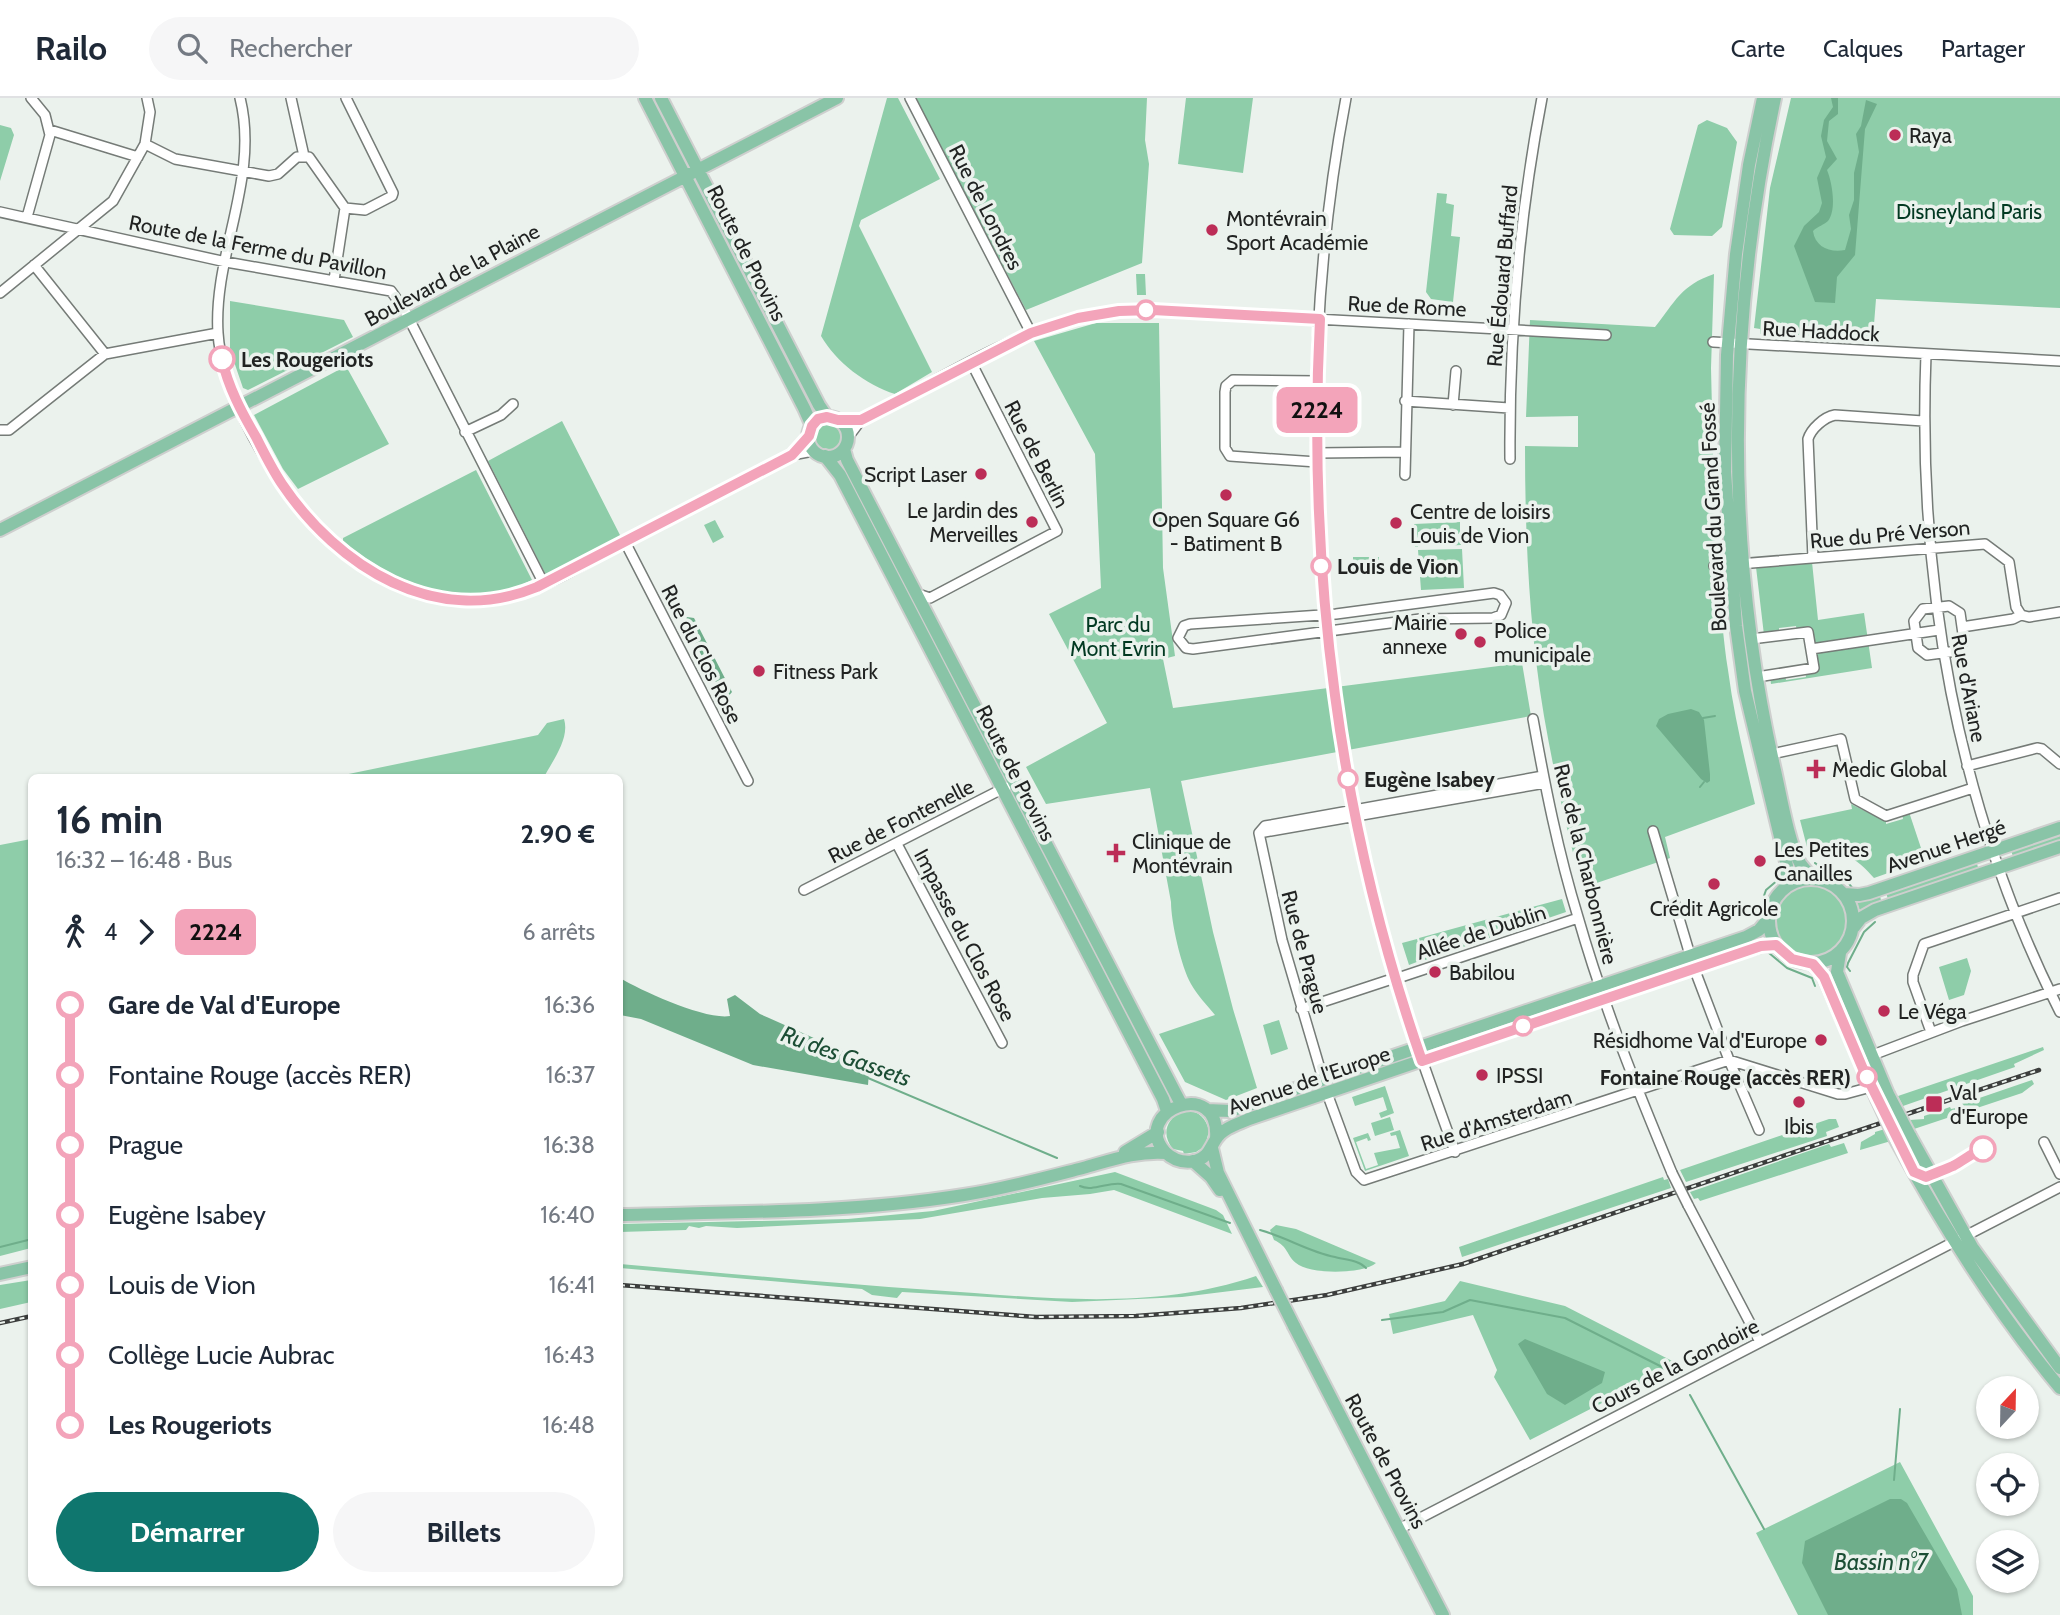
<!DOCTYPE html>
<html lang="fr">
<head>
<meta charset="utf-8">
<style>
	:root { --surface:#fff; --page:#f6f6f7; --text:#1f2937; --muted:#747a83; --line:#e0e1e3; --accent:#0f766e }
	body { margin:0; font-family:Cabin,sans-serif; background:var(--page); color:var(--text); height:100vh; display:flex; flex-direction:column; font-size:26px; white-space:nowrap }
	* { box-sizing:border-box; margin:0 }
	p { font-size:23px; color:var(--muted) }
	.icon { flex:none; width:38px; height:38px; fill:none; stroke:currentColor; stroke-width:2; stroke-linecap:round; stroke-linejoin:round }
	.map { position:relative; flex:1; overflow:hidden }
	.details { position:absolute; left:28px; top:676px; width:595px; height:812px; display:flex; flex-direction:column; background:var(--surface); border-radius:10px; box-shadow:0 2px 5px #0004 }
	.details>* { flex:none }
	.badge { padding:0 14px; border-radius:10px; font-size:24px; line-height:46px }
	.needle { width:46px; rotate:22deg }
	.tools { position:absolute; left:1976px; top:1278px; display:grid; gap:14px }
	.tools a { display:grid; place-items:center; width:63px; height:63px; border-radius:50%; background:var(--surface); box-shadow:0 2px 5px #0004; font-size:35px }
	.map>.badge { position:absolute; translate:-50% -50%; box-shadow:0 0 0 4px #fff }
	.legs { display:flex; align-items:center; gap:10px; height:77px; padding:0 28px; font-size:23px }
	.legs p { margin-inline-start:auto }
	.summary { display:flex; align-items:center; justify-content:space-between; height:119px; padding:0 28px }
	h1 { font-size:38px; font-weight:700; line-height:52px }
	.primary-button { display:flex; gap:14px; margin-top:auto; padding:14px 28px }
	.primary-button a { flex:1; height:80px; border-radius:42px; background:var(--accent); color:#fff; font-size:28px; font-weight:700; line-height:80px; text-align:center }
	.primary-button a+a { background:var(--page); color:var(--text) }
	ul { padding:0 28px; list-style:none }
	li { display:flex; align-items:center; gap:24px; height:70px; font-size:26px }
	li i { display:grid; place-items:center; width:10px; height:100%; margin:0 9px; background:currentColor }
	li i::after { content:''; width:18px; height:18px; margin:-9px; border:5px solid; border-radius:50%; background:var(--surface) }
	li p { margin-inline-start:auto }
	li:first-child i { background:linear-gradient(#0000 50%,currentColor 0) }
	li:last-child i { background:linear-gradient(currentColor 50%,#0000 0) }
	header { display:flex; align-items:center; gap:42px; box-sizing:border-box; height:98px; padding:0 35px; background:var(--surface); border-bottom:2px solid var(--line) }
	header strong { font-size:33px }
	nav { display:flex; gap:38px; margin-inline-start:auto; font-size:24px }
	.search { width:490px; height:63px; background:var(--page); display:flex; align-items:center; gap:18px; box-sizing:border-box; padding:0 24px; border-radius:38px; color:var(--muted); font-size:26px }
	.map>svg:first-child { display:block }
</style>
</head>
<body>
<header>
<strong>Railo</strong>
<div class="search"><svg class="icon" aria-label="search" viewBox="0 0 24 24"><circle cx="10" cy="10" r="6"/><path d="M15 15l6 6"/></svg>Rechercher</div>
<nav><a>Carte</a><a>Calques</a><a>Partager</a></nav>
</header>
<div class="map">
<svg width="2060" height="1517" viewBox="0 0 2060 1517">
	<rect width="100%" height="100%" fill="#ebf2ed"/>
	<path fill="#8ecda9" d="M887,0H898L940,81L861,122L859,128L932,274L895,296C866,287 836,264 821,238Z
		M915,0H1147L1145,42L1149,66L1142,165L1026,212Z
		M1186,0H1253L1243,75L1178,66Z
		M1791,0H2060V210L1876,201L1873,239L1760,236V231L1754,230L1770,90Z
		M1707,22L1727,30L1737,44L1722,129L1712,138L1674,137L1670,131L1698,27Z
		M0,27L11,30L14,37L0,83Z
		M1437,95L1447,96L1446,105L1454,107L1451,138L1460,139L1453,204L1431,201L1426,194Z
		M1136,176H1145L1146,197H1137Z
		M1714,176L1711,270L1716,480C1722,511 1723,542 1728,572C1734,618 1745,662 1755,706L1665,739L1670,760L1582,790C1567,733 1554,676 1544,618C1529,529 1525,438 1525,348L1578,349V318L1526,319L1530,222L1655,229C1675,204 1681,187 1714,176Z
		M230,203L344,222L353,239L248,292L243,290L230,252Z
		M1096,225H1159L1163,470L1175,558L1163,561L1173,610L1522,565L1531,618L1181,683L1213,834L1233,911L1257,990L1226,1002L1185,984L1159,936L1215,917C1207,907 1197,897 1191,886C1181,868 1171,824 1171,804L1150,690L1046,706L1026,669L1107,625L1049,516L1101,490L1095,356L1034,243Z
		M346,268L389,346L298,391L283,371L254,317Z
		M562,323L622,441L546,477L488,363Z
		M814 339a14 14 0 1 1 28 0a14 14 0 1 1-28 0Z
		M476,372L532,482C468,515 393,486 343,443V440Z
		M715,422L724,439L713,445L704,427Z
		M1460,424V436H1457V439H1461V447L1444,448L1443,433L1418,434V449H1415L1414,426Z
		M1442,435V446H1420L1419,436Z
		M1462,451L1464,490L1421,492L1418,452Z
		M1353,459H1379V473L1353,474Z
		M1812,464L1818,522L1864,515L1872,570L1771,586L1770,579L1785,577L1786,582L1806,579L1805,573L1816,572L1810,531L1797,533L1796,528L1779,530V535L1764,537L1756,469Z
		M564,621C570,640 553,662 544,679H334L538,637L547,625Z
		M1851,706L1883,722H1886V726L1903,721L1902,716L1909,714L1925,762L1874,780C1856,759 1835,747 1807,749L1800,722L1852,711Z
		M2060,733V746L2014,761L2010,750Z
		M31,741V1150L0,1158V747Z
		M1976,762L1979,773L1889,804L1885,792Z
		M1773 824a38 38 0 1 1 76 0a38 38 0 1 1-76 0Z
		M1879,794L1882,806L1858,817L1853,802Z
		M1562,801L1566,814L1425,862L1419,840Z
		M1417,841L1422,862L1409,867L1402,845Z
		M1967,860L1971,873L1964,897L1949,902L1939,869Z
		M1279,922L1288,951L1271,957L1263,927Z
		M2043,949L2044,952L2014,966L2015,969L1903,1008L1898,998Z
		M2032,982L2034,986L2022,995L1914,1031L1910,1022L1924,1021V1018L1950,1009L1951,1011L1956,1010V1008Z
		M1385,988L1394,1015L1381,1020L1379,1015L1387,1012L1383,999L1355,1008L1352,999Z
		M1182,1013C1197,1011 1206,1019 1209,1033L1205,1048L1196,1054L1184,1056L1183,1053L1173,1051C1161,1036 1166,1022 1182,1013Z
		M1390,1019L1394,1032L1375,1038L1371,1025Z
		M1829,1021H1836L1839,1029L1826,1034L1827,1038L1686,1084L1680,1072Z
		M1885,1031L1891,1043L1860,1052L1861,1044L1875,1036V1034Z
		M1400,1032L1409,1058L1365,1073L1353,1040L1368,1035L1371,1042L1368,1043L1367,1040L1356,1044L1366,1071L1378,1067L1374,1055L1400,1050L1396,1037L1391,1038L1390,1035Z
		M1844,1045L1848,1055L1700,1103L1698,1100L1694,1101L1690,1094L1829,1046L1831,1049Z
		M1115,1074L1216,1112L1223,1117L1232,1136L1114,1092L1090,1096L1042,1100L920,1121L737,1130L706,1128L699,1130L689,1128L686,1132L620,1134V1126L848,1121L933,1113Z
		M1663,1079L1664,1082L1668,1081L1671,1090L1462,1159L1459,1149Z
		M1276,1127L1296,1131L1376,1165C1364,1176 1309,1177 1296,1165C1286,1157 1289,1149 1274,1142L1270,1132Z
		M620,1166C723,1175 827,1185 931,1192C1039,1199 1151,1214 1256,1178L1263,1189L1182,1199L1072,1204L902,1194L897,1200L872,1197L862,1191L620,1170Z
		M31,1182V1204L0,1211V1187Z
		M1460,1183L1565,1208L1678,1266L1530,1342L1494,1279L1497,1272L1473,1217L1393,1236L1389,1216L1445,1203Z
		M1900,1364L1973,1498V1517H1798L1756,1435Z"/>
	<path fill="#6fae8b" d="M1831,0H1838V16L1829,23L1827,43L1837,61L1827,72C1832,84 1837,111 1828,123C1824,127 1818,128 1813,133C1815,149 1830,155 1845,152L1851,131L1849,117L1854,102V75L1859,54L1856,36L1861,28L1866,2L1877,6L1865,31L1855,157L1837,179L1835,205L1815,204L1794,148L1804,128L1819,114L1822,105L1817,80L1826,59L1821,38L1824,22L1833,9Z
		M687,519L694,520L732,594L727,600L724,599L684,525Z
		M1691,611L1699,614L1704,622L1710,676V683L1707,685L1701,681L1656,628L1659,621L1668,616Z
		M620,880C642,893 705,922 730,918L727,901L735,897L760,916L843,953L869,974L868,987L753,967L641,921L620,917Z
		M1525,1241L1605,1274L1602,1285L1565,1307L1547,1296L1518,1246Z
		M1890,1401H1901L1907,1405L1957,1491L1962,1517H1828L1802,1465L1805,1443Z"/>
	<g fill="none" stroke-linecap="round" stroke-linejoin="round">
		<path stroke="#6fae8b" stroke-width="2" d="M1703,620L1715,618
			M1700,689L1704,684
			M1815,765C1828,776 1844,775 1853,791
			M1752,819L1759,812L1766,792L1779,781
			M1769,855L1787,870L1812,880L1815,888
			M1850,873L1847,869L1848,865L1864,834L1875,824
			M868,980L1057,1060
			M1080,1088C1092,1094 1108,1084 1121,1086L1230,1125
			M1260,1132C1286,1139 1309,1154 1335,1159C1345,1162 1359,1162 1366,1170
			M0,1149L32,1141
			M1382,1222L1443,1214L1470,1202L1565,1220L1668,1272
			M1690,1297L1764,1431
			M1894,1382L1900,1311"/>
		<g stroke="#757b77" stroke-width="12">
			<path id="minor" d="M240,0C260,80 213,156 218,235C221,288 262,361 294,402C348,471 429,521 518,496C555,486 589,462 623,445C679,416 736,387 792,357L813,353
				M291,0L304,58
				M910,0L1031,235
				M1346,0C1295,268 1311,549 1376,813C1397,895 1426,974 1455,1054
				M50,32L138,59
				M145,46L175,61L269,78L278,76L297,59H309L345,110L334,182
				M345,110L365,112L392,98L393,95L346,0
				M0,114L226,164L391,193L404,211L544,486
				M27,119L50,37L45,17L31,0
				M34,167L105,256
				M0,195L113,103L145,46L150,14L147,0
				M1713,244L2060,263
				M1926,256C1917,483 1957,711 2060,914
				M1405,303L1509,310
				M1453,307L1456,273
				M838,322H861C929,288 1002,239 1076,221C1107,212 1140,211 1172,213L1606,237
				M0,332H9L105,256L218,235
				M465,334L501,317L513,306
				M849,338L861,322
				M1317,355L1405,354
				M792,357L809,338
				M1510,361C1509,240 1519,119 1542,0
				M1317,364L1230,358L1225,350V294L1226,288L1233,282L1317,283
				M1405,377L1409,226
				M625,444L748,683
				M1813,460L1808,341C1811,331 1824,319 1835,317L1923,323
				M1714,468L1985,446L2009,464L2016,509L2021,517
				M915,495L930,500L1057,433L971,264
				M1494,495L1500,497L1506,505L1501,517L1493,520L1420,521L1193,551L1186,550L1178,540L1184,528L1190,526L1336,516Z
				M1949,508L1960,515L1964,543L1957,553L1927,557L1918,550L1914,523L1923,511Z
				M1962,529L2013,521L2021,517L2029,519L2060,514
				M1751,541L1808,534L1814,570L1757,579
				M1811,551L1939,532
				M1533,621C1545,688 1558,754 1578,819C1603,907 1637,991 1672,1075
				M1772,656L1841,641L1855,701L1886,718L1973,690
				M1967,668L2037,650L2042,651L2060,666
				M1653,733L1690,857
				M1259,735L1265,728L1543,678
				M1259,735L1545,685
				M1259,735L1282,842L1323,981
				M897,746L1002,945
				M804,792L1006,689
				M1694,870L1729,962L1759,1032
				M1395,881L1578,820
				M1301,911L1395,880
				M1931,934L1913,884V877L1924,846L2060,800
				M1870,958L1962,923L2060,891
				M1327,995L1356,1074L1364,1082L1729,962L1838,996H1845L1871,989
				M2044,1044L2060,1076
				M1688,1107L1760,1244
				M1399,1431L2060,1089"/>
		</g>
		<g stroke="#cecfce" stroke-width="16">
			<path id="major" d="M645,0L804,310L812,328
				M661,0L819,307L827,319
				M1763,0L1749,67L1736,156L1727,257L1725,374L1736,528L1745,593L1787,768L1785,790
				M1775,0C1728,221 1724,447 1774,668C1780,693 1788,744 1800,765C1804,771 1809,776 1814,781
				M808 339a20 20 0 1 1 40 0a20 20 0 1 1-40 0Z
				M844,351L847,362L1181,1006
				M825,358L840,377L1163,1001L1167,1013
				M0,432L837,0
				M1769 823a42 42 0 1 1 84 0a42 42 0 1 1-84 0Z
				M1844,796L1859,797L1869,795L2060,730
				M1854,829L1861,820L1875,812L2060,749
				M1840,855L1837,874L1888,996
				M1813,866L1824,879L1877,1001
				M1207,1012L1230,1013L1746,839L1759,832L1769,820
				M1910,1038L1972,1149L2060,1270
				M1216,1041C1221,977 1129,1013 1165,1054C1173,1062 1184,1065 1195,1063C1208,1060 1210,1050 1216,1041C1223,1030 1238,1026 1249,1021L1750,851L1761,848L1776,847
				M1896,1042C1943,1129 1997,1214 2060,1290
				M1212,1050L1218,1075L1276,1192
				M1125,1054L1158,1034
				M1193,1063L1211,1079L1220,1092
				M620,1117C734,1114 851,1115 964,1097C1004,1091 1044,1080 1083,1070C1112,1062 1136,1053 1166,1055
				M0,1176L32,1169
				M1294,1228L1443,1517"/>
		</g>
		<use href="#minor" stroke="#fff" stroke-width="9"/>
		<use href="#major" stroke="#89c4a7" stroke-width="12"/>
		<g stroke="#3c3e3d" stroke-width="4.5">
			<path id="rail" d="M1907,1016L2039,972
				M620,1187L1036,1219L1136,1218L1241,1210L1327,1197L1463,1166L1881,1025
				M0,1225L32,1218"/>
		</g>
		<use href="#rail" stroke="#ebf2ed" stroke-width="2" stroke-dasharray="5" stroke-linecap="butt"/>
		<g stroke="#757b77" stroke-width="12" stroke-linecap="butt">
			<path id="minor-bridge" d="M1672,1075L1688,1107"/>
		</g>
		<g stroke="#cecfce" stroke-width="16" stroke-linecap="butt">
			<path id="major-bridge" d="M1888,996L1910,1038
				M1877,1001L1896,1042
				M1276,1192L1294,1228"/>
		</g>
		<use href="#minor-bridge" stroke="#fff" stroke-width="9"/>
		<use href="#major-bridge" stroke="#89c4a7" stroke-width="12"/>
	</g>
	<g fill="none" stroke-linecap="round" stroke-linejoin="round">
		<g stroke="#fff" stroke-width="16">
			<path id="line-1" d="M222,261C228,289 242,315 256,339C264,355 272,371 282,386C338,469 436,531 537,489L792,357L809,338L812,328L818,321L827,319L838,322H861L1031,235L1078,220L1119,213L1153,212L1320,221C1307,473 1339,725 1422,963L1761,848L1776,847L1792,861L1813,866L1824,879L1863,971L1914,1074L1926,1079C1935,1075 1944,1072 1953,1068C1964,1062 1972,1055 1983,1051"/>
		</g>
		<use href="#line-1" stroke="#f3a4ba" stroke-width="10"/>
	</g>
	<g fill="#bc2d57" stroke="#ebf2ed" stroke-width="2.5">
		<circle cx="1895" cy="37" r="7"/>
		<circle cx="1212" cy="132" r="7"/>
		<circle cx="981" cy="376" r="7"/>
		<circle cx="1226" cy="397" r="7"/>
		<circle cx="1032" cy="424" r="7"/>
		<circle cx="1396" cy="425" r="7"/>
		<circle cx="1461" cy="536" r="7"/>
		<circle cx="1480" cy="544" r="7"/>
		<circle cx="759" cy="573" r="7"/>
		<path d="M1812.5 660.5h7v7h7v7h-7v7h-7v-7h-7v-7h7z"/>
		<path d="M1112.5 744.5h7v7h7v7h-7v7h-7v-7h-7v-7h7z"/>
		<circle cx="1760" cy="763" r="7"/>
		<circle cx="1714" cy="786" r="7"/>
		<circle cx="1435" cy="874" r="7"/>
		<circle cx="1884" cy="913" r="7"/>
		<circle cx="1821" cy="942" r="7"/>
		<circle cx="1482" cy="977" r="7"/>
		<circle cx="1799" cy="1004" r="7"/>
		<rect x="1925" y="997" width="18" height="18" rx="3.5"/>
	</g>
	<g fill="#fff" stroke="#f3a4ba" stroke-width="3.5">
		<circle cx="1146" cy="212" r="9"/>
		<circle cx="222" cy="261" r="12"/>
		<circle cx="1321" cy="468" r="9"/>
		<circle cx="1348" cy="681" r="9"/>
		<circle cx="1523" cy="928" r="9"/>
		<circle cx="1867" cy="979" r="9"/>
		<circle cx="1983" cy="1051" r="12"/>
	</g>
	<g text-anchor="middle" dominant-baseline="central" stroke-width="7" stroke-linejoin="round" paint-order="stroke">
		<g font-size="21" fill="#212322" stroke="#ebf2ed" text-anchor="start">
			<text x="1909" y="37">Raya</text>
			<text x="1226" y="120">Montévrain<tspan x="1226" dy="24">Sport Académie</tspan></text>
			<text x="967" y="376" text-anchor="end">Script Laser</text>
			<text x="1018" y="412" text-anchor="end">Le Jardin des<tspan x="1018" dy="24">Merveilles</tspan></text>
			<text x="1410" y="413">Centre de loisirs<tspan x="1410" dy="24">Louis de Vion</tspan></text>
			<text x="1226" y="421" text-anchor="middle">Open Square G6<tspan x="1226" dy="24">- Batiment B</tspan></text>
			<text x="1447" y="524" text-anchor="end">Mairie<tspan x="1447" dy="24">annexe</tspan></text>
			<text x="1494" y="532">Police<tspan x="1494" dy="24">municipale</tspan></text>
			<text x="773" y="573">Fitness Park</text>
			<text x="1832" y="671">Medic Global</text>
			<text x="1132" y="743">Clinique de<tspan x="1132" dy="24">Montévrain</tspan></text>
			<text x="1774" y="751">Les Petites<tspan x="1774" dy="24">Canailles</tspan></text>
			<text x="1714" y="810" text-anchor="middle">Crédit Agricole</text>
			<text x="1449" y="874">Babilou</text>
			<text x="1898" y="913">Le Véga</text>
			<text x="1807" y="942" text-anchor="end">Résidhome Val d'Europe</text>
			<text x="1496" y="977">IPSSI</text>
			<text x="1950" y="994">Val<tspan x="1950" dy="24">d'Europe</tspan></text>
			<text x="1799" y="1028" text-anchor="middle">Ibis</text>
		</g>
		<g font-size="21" fill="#212322" stroke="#ebf2ed">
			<text transform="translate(986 109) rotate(63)">Rue de Londres</text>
			<text transform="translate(258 149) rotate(11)">Route de la Ferme du Pavillon</text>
			<text transform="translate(747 155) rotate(63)">Route de Provins</text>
			<text transform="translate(452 177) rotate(-28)">Boulevard de la Plaine</text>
			<text transform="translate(1502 178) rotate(-85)">Rue Édouard Buffard</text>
			<text transform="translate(1407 208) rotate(3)">Rue de Rome</text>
			<text transform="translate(1821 233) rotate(3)">Rue Haddock</text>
			<text transform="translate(1037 356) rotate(63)">Rue de Berlin</text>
			<text transform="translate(1713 419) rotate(-93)">Boulevard du Grand Fossé</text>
			<text transform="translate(1890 436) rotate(-5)">Rue du Pré Verson</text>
			<text transform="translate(702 556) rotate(63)">Rue du Clos Rose</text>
			<text transform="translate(1969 590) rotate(79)">Rue d'Ariane</text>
			<text transform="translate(1016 675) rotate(63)">Route de Provins</text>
			<text transform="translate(901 723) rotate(-27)">Rue de Fontenelle</text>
			<text transform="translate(1946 748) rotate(-19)">Avenue Hergé</text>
			<text transform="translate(1586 766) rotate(76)">Rue de la Charbonnière</text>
			<text transform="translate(1481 834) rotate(-18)">Allée de Dublin</text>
			<text transform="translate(965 837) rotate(62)">Impasse du Clos Rose</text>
			<text transform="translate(1305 854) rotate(75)">Rue de Prague</text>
			<text transform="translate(1309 982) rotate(-19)">Avenue de l'Europe</text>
			<text transform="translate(1496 1022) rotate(-18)">Rue d'Amsterdam</text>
			<text transform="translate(1675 1268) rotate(-27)">Cours de la Gondoire</text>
			<text transform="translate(1386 1363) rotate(62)">Route de Provins</text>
		</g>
		<g font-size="21" fill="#023922" stroke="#ebf2ed">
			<text x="1969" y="113">Disneyland Paris</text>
			<text x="1118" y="526">Parc du<tspan x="1118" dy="24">Mont Evrin</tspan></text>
		</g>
		<g font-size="21" font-weight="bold" fill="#212322" stroke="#ebf2ed" text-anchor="start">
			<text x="241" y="261">Les Rougeriots</text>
			<text x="1337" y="468">Louis de Vion</text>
			<text x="1364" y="681">Eugène Isabey</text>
			<text x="1851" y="979" text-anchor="end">Fontaine Rouge (accès RER)</text>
		</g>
		<g font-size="23" font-style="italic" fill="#1c4e35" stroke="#ebf2ed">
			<text transform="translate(846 958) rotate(20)">Ru des Gassets</text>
			<text x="1881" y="1464">Bassin n°7</text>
		</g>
	</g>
</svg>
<div class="tools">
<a><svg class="needle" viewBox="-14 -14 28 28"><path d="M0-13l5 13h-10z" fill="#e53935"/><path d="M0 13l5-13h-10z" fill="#747a83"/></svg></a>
<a><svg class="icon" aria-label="locate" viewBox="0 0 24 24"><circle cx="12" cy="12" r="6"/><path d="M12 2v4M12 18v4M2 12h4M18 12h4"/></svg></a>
<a><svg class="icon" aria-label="layers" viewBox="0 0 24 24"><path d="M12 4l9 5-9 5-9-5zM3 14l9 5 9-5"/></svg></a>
</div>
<b class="badge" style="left:1317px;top:312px;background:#f3a4ba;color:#111">2224</b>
<section class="details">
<div class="summary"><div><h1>16 min</h1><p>16:32 – 16:48 · Bus</p></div><b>2.90 €</b></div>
<div class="legs"><svg class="icon" aria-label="walk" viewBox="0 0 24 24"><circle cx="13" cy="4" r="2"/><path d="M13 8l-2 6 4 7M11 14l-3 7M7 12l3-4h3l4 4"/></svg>4<svg class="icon" aria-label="forward" viewBox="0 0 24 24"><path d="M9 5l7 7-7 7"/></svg><b class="badge" style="background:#f3a4ba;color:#111">2224</b><p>6 arrêts</p></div>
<ul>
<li><i style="color:#f3a4ba"></i><b>Gare de Val d'Europe</b><p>16:36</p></li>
<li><i style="color:#f3a4ba"></i><span>Fontaine Rouge (accès RER)</span><p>16:37</p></li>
<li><i style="color:#f3a4ba"></i><span>Prague</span><p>16:38</p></li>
<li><i style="color:#f3a4ba"></i><span>Eugène Isabey</span><p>16:40</p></li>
<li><i style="color:#f3a4ba"></i><span>Louis de Vion</span><p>16:41</p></li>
<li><i style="color:#f3a4ba"></i><span>Collège Lucie Aubrac</span><p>16:43</p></li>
<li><i style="color:#f3a4ba"></i><b>Les Rougeriots</b><p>16:48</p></li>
</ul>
<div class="primary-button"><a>Démarrer</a><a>Billets</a></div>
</section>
</div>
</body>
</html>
